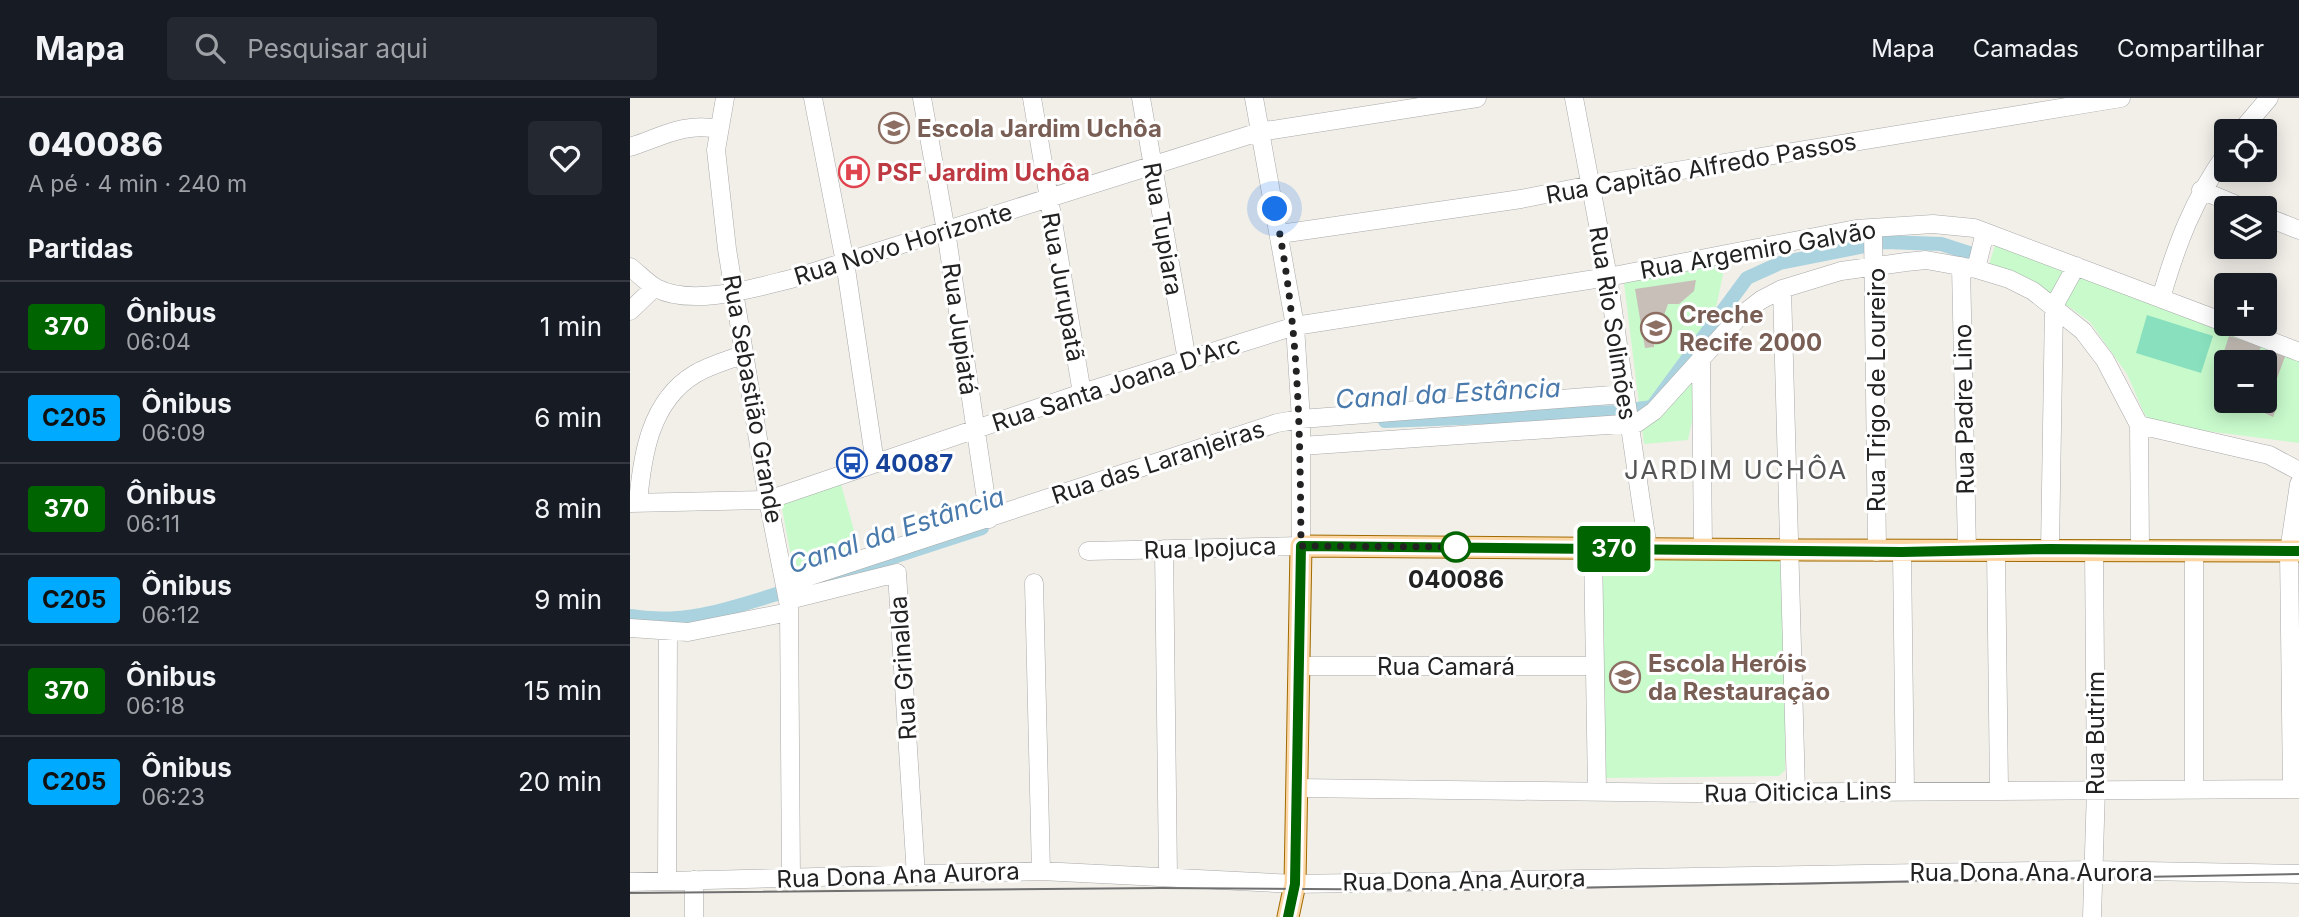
<!DOCTYPE html>
<html lang="pt">
<head>
<meta charset="utf-8">
<style>
	:root { --surface:#171b24; --page:#242831; --text:#f1f3f6; --muted:#9ea1a6; --line:#363941 }
	body { margin:0; font-family:Inter,sans-serif; background:var(--page); color:var(--text); height:100vh; display:flex; flex-direction:column; font-size:26px; white-space:nowrap }
	* { box-sizing:border-box; margin:0 }
	p { font-size:23px; color:var(--muted) }
	.icon { flex:none; width:38px; height:38px; fill:none; stroke:currentColor; stroke-width:2; stroke-linecap:round; stroke-linejoin:round }
	.map { position:relative; flex:1; overflow:hidden }
	.drawer { display:flex; flex-direction:column; background:var(--surface); width:630px }
	.drawer>* { flex:none }
	.badge { padding:0 14px; border-radius:5px; font-size:24px; line-height:46px }
	.tools { position:absolute; left:1584px; top:21px; display:grid; gap:14px }
	.tools a { display:grid; place-items:center; width:63px; height:63px; border-radius:7px; background:var(--surface); box-shadow:0 4px 18px #0003; font-size:35px }
	.you { position:absolute; width:35px; height:35px; margin:-18px; border:5px solid #fff; border-radius:50%; background:#1a73e8; box-shadow:0 0 0 10px #1a73e833 }
	.map>.badge { position:absolute; translate:-50% -50%; box-shadow:0 0 0 4px #fff }
	h2 { padding:0 28px; font-size:26px; line-height:63px }
	.round { display:grid; place-items:center; flex:none; width:74px; height:74px; border-radius:7px; background:var(--page) }
	.overview { display:flex; align-items:center; justify-content:space-between; height:119px; padding:0 28px }
	h1 { font-size:33px; font-weight:800; line-height:52px }
	ul { padding:0; list-style:none }
	li { display:flex; align-items:center; gap:21px; height:91px; padding:0 28px; border-top:2px solid var(--line) }
	li div { flex:1 }
	li b { display:block; font-size:26px }
	li em { font-style:normal }
	li .badge { min-width:77px; font-weight:700; text-align:center }
	header { display:flex; align-items:center; gap:42px; box-sizing:border-box; height:98px; padding:0 35px; background:var(--surface); border-bottom:2px solid var(--line) }
	header strong { font-size:33px }
	nav { display:flex; gap:38px; margin-inline-start:auto; font-size:24px }
	.search { width:490px; height:63px; background:var(--page); display:flex; align-items:center; gap:18px; box-sizing:border-box; padding:0 24px; border-radius:7px; color:var(--muted); font-size:26px }
	main { display:flex; flex:1; min-height:0 }
	.map>svg:first-child { display:block }
</style>
</head>
<body>
<header>
<strong>Mapa</strong>
<div class="search"><svg class="icon" aria-label="search" viewBox="0 0 24 24"><circle cx="10" cy="10" r="6"/><path d="M15 15l6 6"/></svg>Pesquisar aqui</div>
<nav><a>Mapa</a><a>Camadas</a><a>Compartilhar</a></nav>
</header>
<main>
<section class="drawer">
<div class="overview"><div><h1>040086</h1><p>A pé · 4 min · 240 m</p></div><a class="round"><svg class="icon" aria-label="heart" viewBox="0 0 24 24"><path d="M12 20l-8-8c-3-5 5-10 8-4 3-6 11-1 8 4z"/></svg></a></div>
<h2>Partidas</h2>
<ul>
<li><span class="badge" style="background:#006400;color:#fff">370</span><div><b>Ônibus</b><p>06:04</p></div><em>1 min</em></li>
<li><span class="badge" style="background:#0af;color:#111">C205</span><div><b>Ônibus</b><p>06:09</p></div><em>6 min</em></li>
<li><span class="badge" style="background:#006400;color:#fff">370</span><div><b>Ônibus</b><p>06:11</p></div><em>8 min</em></li>
<li><span class="badge" style="background:#0af;color:#111">C205</span><div><b>Ônibus</b><p>06:12</p></div><em>9 min</em></li>
<li><span class="badge" style="background:#006400;color:#fff">370</span><div><b>Ônibus</b><p>06:18</p></div><em>15 min</em></li>
<li><span class="badge" style="background:#0af;color:#111">C205</span><div><b>Ônibus</b><p>06:23</p></div><em>20 min</em></li>
</ul>
</section>
<div class="map">
<svg width="1669" height="819" viewBox="0 0 1669 819">
	<rect width="100%" height="100%" fill="#f2efe9"/>
	<path fill="#c8facc" fill-rule="evenodd" d="M1369,134L1669,250V345L1522,326L1514,315L1497,276L1460,224L1438,208L1355,180ZM1596,264H1634V303H1596Z
		M1095,167L1058,342L1014,346L994,185L996,181Z
		M211,386L231,457L165,480L151,405Z
		M1153,458L1156,471L1155,672L1149,678L974,680L969,459Z"/>
	<path fill="#88e0be" d="M1517,217L1583,238L1571,275L1506,255Z"/>
	<g fill="none" stroke-linecap="round" stroke-linejoin="round">
		<path stroke="#aad3df" stroke-width="14" d="M755,323L986,314L1022,309L1117,180L1150,165L1255,144L1311,146L1345,157
			M205,478L352,430
			M0,518C59,528 110,507 166,490"/>
	</g>
	<path fill="#c7bfb8" d="M1066,182L1064,193L1049,206H1038L1033,220L1024,223V249L1015,250L1005,191Z
		M1599,238L1631,248L1626,264H1596V288L1584,284Z
		M1638,250L1656,256L1643,291L1634,288L1633,264Z
		M1632,303L1647,309L1643,319L1628,312Z"/>
	<g fill="none" stroke-linecap="round" stroke-linejoin="round">
		<g stroke="#a9a9a9" stroke-width="19">
			<path id="minor" d="M95,0L86,52L97,151L138,402L159,508L161,780
				M183,0L215,164L245,365
				M292,0L316,133L359,421
				M402,0L452,295
				M511,0L557,262
				M944,0L978,179L1018,451
				M1611,33L1639,0
				M0,49C31,39 55,24 88,31
				M1571,92L1614,110
				M1634,118L1669,132
				M1243,130L1247,454
				M650,136L891,101L961,87L1491,0
				M1331,168L1337,453
				M0,169C8,175 16,184 26,190C62,209 124,190 161,181L629,34L847,0
				M1346,171L1355,134
				M1152,191L1166,693
				M1531,200C1547,145 1563,103 1596,56
				M0,213L25,189
				M1597,226L1669,254
				M1071,259L1073,452
				M1509,327L1639,357L1669,373
				M671,348L1007,325L1024,313L1109,219L1131,202L1152,191L1211,173L1276,164L1296,162L1346,171L1379,181L1403,193L1453,233L1475,262L1509,327L1510,451
				M0,405L138,402L452,295L665,228L978,179L1226,131L1303,126L1344,130L1596,225
				M8,405C12,358 20,303 65,276C80,267 99,262 115,256
				M534,451L538,778
				M963,451L967,693
				M1420,451L1424,208L1446,168
				M1564,452V691
				M458,453L671,448V322L665,228L624,0
				M1366,453L1369,691
				M1272,454L1275,692
				M404,485L411,773
				M156,486L647,325L671,321L995,296
				M159,502L267,475L286,778
				M0,530L58,534L159,514
				M670,568H963
				M667,690L1064,695L1669,691
				M1662,691L1659,453L1669,386
				M37,783L38,535
				M0,784L411,773L665,786L1462,772L1669,776
				M64,819V782
				M1462,819L1466,691L1464,451"/>
		</g>
		<g stroke="#a06b00" stroke-width="23">
			<path id="major" d="M658,819L665,786L671,448C1004,451 1336,454 1669,453"/>
		</g>
		<use href="#minor" stroke="#fff" stroke-width="18"/>
		<use href="#major" stroke="#fcd6a4" stroke-width="21"/>
		<path stroke="#707070" stroke-width="2" d="M0,795L531,790L825,792L1669,776"/>
	</g>
	<g fill="none" stroke-linecap="round" stroke-linejoin="round">
		<g stroke="#fff" stroke-width="16">
			<path id="line" d="M658,819L665,786L671,448L1272,454L1420,451L1669,453"/>
		</g>
		<use href="#line" stroke="#006400" stroke-width="10"/>
		<path stroke="#222" stroke-width="7" stroke-dasharray="0 12.6" d="M645,111C669,228 670,329 671,448L830,449H826"/>
	</g>
	<defs>
		<g id="school-ring" transform="scale(1.575)"><circle r="9.5" fill="#fff" stroke="#8d6e63" stroke-width="1.5"/><path d="M0-5L7-2L0 1L-7-2ZM-4 1L0 2.5L4 1V4Q0 6-4 4Z" fill="#8d6e63"/></g>
		<g id="hospital-ring" transform="scale(1.575)"><circle r="9.5" fill="#fff" stroke="#e0444e" stroke-width="1.5"/><path d="M-5-5h3v3.5h4V-5h3V5h-3V1.5h-4V5h-3Z" fill="#e0444e"/></g>
		<g id="bus-ring" transform="scale(1.575)"><circle r="9.5" fill="#fff" stroke="#1a4fb4" stroke-width="1.5"/><path d="M-5-6H5V4H4V6H2V4H-2V6H-4V4H-5ZM-3.5-4V0h7V-4ZM-3.5 1.2v1.5H-2V1.2ZM2 1.2v1.5H3.5V1.2Z" fill="#1a4fb4"/></g>
	</defs>
	<g fill-rule="evenodd">
		<use href="#school-ring" x="264" y="30"/>
		<use href="#hospital-ring" x="224" y="74"/>
		<use href="#school-ring" x="1026" y="230"/>
		<use href="#bus-ring" x="222" y="365"/>
		<use href="#school-ring" x="995" y="579"/>
	</g>
	<circle fill="#fff" stroke="#006400" stroke-width="3.5" cx="826" cy="449" r="14"/>
	<g text-anchor="middle" dominant-baseline="central" stroke-width="6" stroke-linejoin="round" paint-order="stroke">
		<g font-size="24" font-weight="bold" fill="#785e54" stroke="#fff" text-anchor="start">
			<text x="287" y="30">Escola Jardim Uchôa</text>
			<text x="1049" y="216">Creche<tspan x="1049" dy="28">Recife 2000</tspan></text>
			<text x="1018" y="565">Escola Heróis<tspan x="1018" dy="28">da Restauração</tspan></text>
		</g>
		<g font-size="24" fill="#222" stroke="#fff">
			<text transform="translate(1071 70) rotate(-10)">Rua Capitão Alfredo Passos</text>
			<text transform="translate(533 131) rotate(80)">Rua Tupiara</text>
			<text transform="translate(273 146) rotate(-17)">Rua Novo Horizonte</text>
			<text transform="translate(1128 152) rotate(-10)">Rua Argemiro Galvão</text>
			<text transform="translate(433 189) rotate(80)">Rua Jurupatã</text>
			<text transform="translate(983 225) rotate(81)">Rua Rio Solimões</text>
			<text transform="translate(330 231) rotate(82)">Rua Jupiatá</text>
			<text transform="translate(486 286) rotate(-18)">Rua Santa Joana D'Arc</text>
			<text transform="translate(1246 292) rotate(-90)">Rua Trigo de Loureiro</text>
			<text transform="translate(123 301) rotate(80)">Rua Sebastião Grande</text>
			<text transform="translate(1334 311) rotate(-91)">Rua Padre Lino</text>
			<text transform="translate(528 364) rotate(-18)">Rua das Laranjeiras</text>
			<text transform="translate(580 450) rotate(-2)">Rua Ipojuca</text>
			<text x="816" y="568">Rua Camará</text>
			<text transform="translate(273 570) rotate(-94)">Rua Grinalda</text>
			<text transform="translate(1465 635) rotate(-90)">Rua Butrim</text>
			<text transform="translate(1168 694) rotate(-1)">Rua Oiticica Lins</text>
			<text x="1401" y="774">Rua Dona Ana Aurora</text>
			<text transform="translate(268 777) rotate(-2)">Rua Dona Ana Aurora</text>
			<text transform="translate(834 782) rotate(-1)">Rua Dona Ana Aurora</text>
		</g>
		<g font-size="24" font-weight="bold" fill="#be3a42" stroke="#fff" text-anchor="start">
			<text x="247" y="74">PSF Jardim Uchôa</text>
		</g>
		<g font-size="24" font-weight="bold" fill="#164399" stroke="#fff" text-anchor="start">
			<text x="245" y="365">40087</text>
		</g>
		<g font-size="24" font-weight="bold" fill="#222" stroke="#fff">
			<text x="826" y="481">040086</text>
		</g>
		<g font-size="26" font-style="italic" fill="#4a7aab" stroke="#fff">
			<text transform="translate(818 295) rotate(-3)">Canal da Estância</text>
			<text transform="translate(266 432) rotate(-18)">Canal da Estância</text>
		</g>
		<g font-size="26" letter-spacing="2" fill="#555" stroke="#fff">
			<text x="1106" y="371">JARDIM UCHÔA</text>
		</g>
	</g>
</svg>
<div class="tools">
<a><svg class="icon" aria-label="locate" viewBox="0 0 24 24"><circle cx="12" cy="12" r="6"/><path d="M12 2v4M12 18v4M2 12h4M18 12h4"/></svg></a>
<a><svg class="icon" aria-label="layers" viewBox="0 0 24 24"><path d="M12 4l9 5-9 5-9-5zM3 14l9 5 9-5"/></svg></a>
<a>+</a>
<a>−</a>
</div>
<div class="you" style="left:645px;top:111px"></div>
<b class="badge" style="left:984px;top:451px;background:#006400;color:#fff">370</b>
</div>
</main>
</body>
</html>
